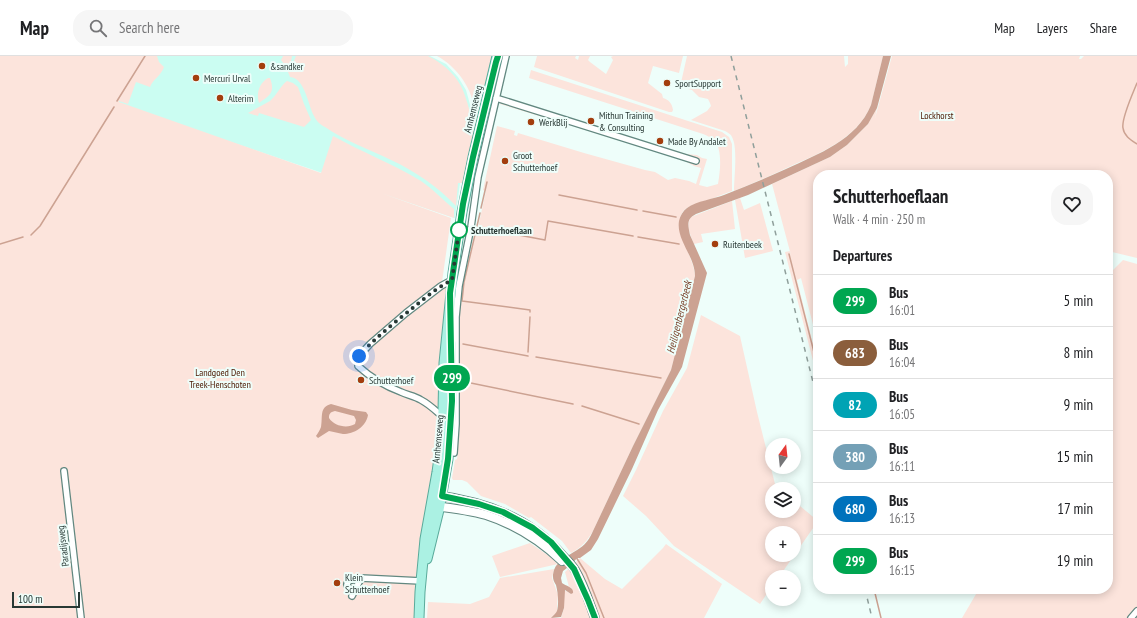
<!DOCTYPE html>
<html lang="en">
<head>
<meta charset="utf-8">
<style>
	:root { --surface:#fff; --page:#f6f6f6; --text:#202124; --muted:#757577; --line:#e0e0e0 }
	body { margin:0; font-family:"PT Sans Narrow",sans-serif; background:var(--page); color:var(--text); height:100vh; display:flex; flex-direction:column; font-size:15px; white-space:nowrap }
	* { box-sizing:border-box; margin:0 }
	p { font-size:13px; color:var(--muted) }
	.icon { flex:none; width:22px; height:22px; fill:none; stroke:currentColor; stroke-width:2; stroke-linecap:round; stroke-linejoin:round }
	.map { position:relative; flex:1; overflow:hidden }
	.sheet { position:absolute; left:813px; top:114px; width:300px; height:424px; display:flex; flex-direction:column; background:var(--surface); border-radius:16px; box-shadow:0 2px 10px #0003 }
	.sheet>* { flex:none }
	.badge { padding:0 8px; border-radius:13px; font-size:14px; line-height:26px }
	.needle { width:26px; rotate:15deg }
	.buttons { position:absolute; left:765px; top:382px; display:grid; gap:8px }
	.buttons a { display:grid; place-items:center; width:36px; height:36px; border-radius:50%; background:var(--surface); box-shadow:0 2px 10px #0003; font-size:20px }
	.scale { position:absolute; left:12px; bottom:10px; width:68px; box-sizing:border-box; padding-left:4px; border:2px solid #283834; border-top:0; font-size:11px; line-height:14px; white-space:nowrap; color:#283834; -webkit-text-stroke:3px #eefefa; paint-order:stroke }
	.you { position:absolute; width:20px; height:20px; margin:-10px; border:3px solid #fff; border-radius:50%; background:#1a73e8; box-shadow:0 0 0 6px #1a73e833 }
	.map>.badge { position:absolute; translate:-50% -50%; box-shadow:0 0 0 2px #fff }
	h2 { padding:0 20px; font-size:15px; line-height:36px }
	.round { display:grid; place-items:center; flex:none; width:42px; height:42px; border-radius:16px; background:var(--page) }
	.head { display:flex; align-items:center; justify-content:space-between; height:68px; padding:0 20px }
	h1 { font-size:19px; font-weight:700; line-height:30px }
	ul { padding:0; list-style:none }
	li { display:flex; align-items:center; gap:12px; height:52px; padding:0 20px; border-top:1px solid var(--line) }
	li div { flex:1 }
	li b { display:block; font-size:15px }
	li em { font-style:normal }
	li .badge { min-width:44px; font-weight:700; text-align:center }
	header { display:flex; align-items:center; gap:24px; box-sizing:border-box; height:56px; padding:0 20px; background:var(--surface); border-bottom:1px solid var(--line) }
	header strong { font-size:19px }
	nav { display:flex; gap:22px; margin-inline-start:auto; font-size:14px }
	.search { width:280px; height:36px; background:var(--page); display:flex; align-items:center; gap:10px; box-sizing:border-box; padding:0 14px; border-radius:16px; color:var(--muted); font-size:15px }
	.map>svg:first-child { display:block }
</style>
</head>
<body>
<header>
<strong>Map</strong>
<div class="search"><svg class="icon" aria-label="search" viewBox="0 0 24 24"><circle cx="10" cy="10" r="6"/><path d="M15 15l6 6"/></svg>Search here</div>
<nav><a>Map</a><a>Layers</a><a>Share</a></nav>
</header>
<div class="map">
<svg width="1137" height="562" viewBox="0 0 1137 562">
	<rect width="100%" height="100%" fill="#eefefa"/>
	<path fill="#cbfdf2" d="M145,0H430L446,8L458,21L466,34L471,52L455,162L116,47Z"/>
	<path fill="#fce4dc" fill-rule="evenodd" d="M0,0H157L159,6L164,11C161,20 153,23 150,31L136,26L128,48L119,45V46L321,117L333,80C362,96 393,108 421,125C433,133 443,144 454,153V162L381,137L451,162L442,226L447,222L446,230L447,231C441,274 442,319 439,364C435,416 426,468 419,520H417L416,523L415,545H417L415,562H0Z
		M283,0H292L291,5L293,7L296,0H428C446,9 461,23 466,43C468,49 470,54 470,61L474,62C477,38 458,11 437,0H495L470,105L462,127H458L456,150C438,131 415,115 391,104C369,93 345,85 325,71C321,69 316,65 314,60C308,49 305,22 290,21L286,11L281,4Z
		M537,0H576L575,2L578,4L579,0H590L588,4L590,6L606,18L613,4L611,1L613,0H683L679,17L653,10L648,27L662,38L663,42C669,44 672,47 673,54L672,56H669L534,11Z
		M687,0H844L845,11L848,8V0H883L871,49C858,81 823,96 793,109C774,118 754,127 734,135C734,122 738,92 732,81C731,78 728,77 725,75L691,64L707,55L711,50L710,47L708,43L699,41L692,34L680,31Z
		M892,0H1080L1079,3H1081L1084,0H1137V202L1108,195V119H975L968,115L963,119L956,114L949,119H818V288L801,222L797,224L818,308V324L785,196L790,195L792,203L772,128L830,101L847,89L868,68L877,52L875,62Z
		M531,14L722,76L729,81L732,88V135L716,141L714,142C706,145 695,147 687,152C667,165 695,202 695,220L671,314L633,390L593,475C587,485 582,491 571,497L562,485L531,461L529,462L505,448L481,440L467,426L462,424H453L452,422L455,404L457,403L458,393H452L454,327H461L460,319H459L458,288L460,245L475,176H477L486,135L483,134L497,70L515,75L514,79L517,80L518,77L584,97L645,114L655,116L668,124L675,122L689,125L696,128L701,112L694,110L681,103L500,48L502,41L686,98L697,99L702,102L707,103L699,129L707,131L718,128C720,117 723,93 714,84C711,81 707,80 703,78L529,22Z
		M268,22H270C275,36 271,39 259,47C256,38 259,27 268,22Z
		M287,25L293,27L298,31L304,48L311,64L304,71L259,57L258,60L248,57L270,45C277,39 280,30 287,25Z
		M740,142L744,154L760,147L773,195L745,202L735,144Z
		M732,145L735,173L701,178L703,186L694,188C691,180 685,169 691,161Z
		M1123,204L1137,208V562H962L979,533H1108V219Z
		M701,259L740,280L757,356L775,428L780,433H772V455H794V445L818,465L779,521H772V530L760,548L674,490L646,460L623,440L636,414L663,355L687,312ZM772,477H794V499H772Z
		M530,487L549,500L558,508L500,521L492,500Z
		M666,488L722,528L704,562H561L564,552V535H566L571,538L572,532L569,531L565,516L580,502L605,523L622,533L663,492Z
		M554,513L552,522L558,539L557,550V556L551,562H427L428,546L470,548L489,541L500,522Z"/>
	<path fill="#cca292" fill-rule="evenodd" d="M883,0H891L877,52L868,68L847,89L830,101L748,139L696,158C686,163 688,169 690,179L707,217L682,311L658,354L632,413L598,483L591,494L580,502H577L572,508L563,515L561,522L562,527C566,530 574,531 573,537L571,538L565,534L564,552L561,561L551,562C553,560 556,557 557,555C559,547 558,537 556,529C553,524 552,521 554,514C557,504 572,498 580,492C586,488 590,482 593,475L633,390L671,314L695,220C695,200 676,184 679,165C680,160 683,155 687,152C697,145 713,143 724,139C745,131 766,122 786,113C818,98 857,84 871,49Z
		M331,348L352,354L366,356L368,359C366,371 354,378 343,378C338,377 334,376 329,375L318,382L316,380C318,377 320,374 321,371C323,361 319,351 331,348ZM335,355L354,360L356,364L355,368C347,373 334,370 329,362C329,358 330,356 335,355Z"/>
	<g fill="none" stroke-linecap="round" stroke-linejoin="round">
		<path stroke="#cca292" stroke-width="1.5" d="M1137,27C1133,37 1121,63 1123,72C1124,80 1131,84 1137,88
			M117,45L145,0
			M559,139L637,154
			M481,152L487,126
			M643,155L676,161
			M480,157L464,226L462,245L530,254V256
			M477,171L545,184L548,165L633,180
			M31,179L40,170L114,51
			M638,181L679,188
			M0,188L23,181
			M789,198L818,312
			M463,288L528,300
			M528,296L530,261
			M536,301L661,322
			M461,325L573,348
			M582,350L639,368
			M576,501L586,517L604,562
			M874,533L881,562"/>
		<g stroke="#628880" stroke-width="8">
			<path id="minor" d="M496,42L696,105
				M443,361C436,355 429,348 421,344C415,340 407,339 401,336C385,330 370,321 358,310L359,300L370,288L406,257L441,230L452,224
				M454,397L456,368V261L459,230L471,171L478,121L506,0
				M64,415L81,562
				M354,536C350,534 344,529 349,525C352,523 357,524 360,525
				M352,540L361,522L421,525
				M1131,562L1137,555"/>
		</g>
		<g stroke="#628880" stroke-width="10">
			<path id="secondary" d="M436,439C485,446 530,461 563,500C567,504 572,509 575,514C584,529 589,546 595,562
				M434,450C451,452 469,454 486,459C514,468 541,485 562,505"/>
		</g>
		<g stroke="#59aa9a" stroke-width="11">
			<path id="primary" d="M427,503L439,454L448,403L452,345L451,287
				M419,562L420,536L425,483L437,416L442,381L443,355L444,307L453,217L462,156L473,101L497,0"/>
		</g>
		<use href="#minor" stroke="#fff" stroke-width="5.5"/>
		<use href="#secondary" stroke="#fff" stroke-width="8"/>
		<use href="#primary" stroke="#abf1e3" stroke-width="9"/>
		<path stroke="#8f9f9b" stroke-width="1.5" stroke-dasharray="5 5" stroke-linecap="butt" d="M731,0L818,346
			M865,533L872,562"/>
	</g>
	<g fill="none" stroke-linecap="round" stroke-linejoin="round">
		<g stroke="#fff" stroke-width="9">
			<path id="line" d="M498,0L496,6L473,101L463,148L450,237L452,345L448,403L442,440L479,448L503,456L533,472L551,486L574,513L588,544L595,562"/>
		</g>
		<use href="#line" stroke="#00a651" stroke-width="6"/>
		<path stroke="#283834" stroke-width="4" stroke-dasharray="0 7.2" d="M359,300C375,282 395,266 414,251C426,241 438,231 452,224L459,174"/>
	</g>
	<g fill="#a33e0e" stroke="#eefefa" stroke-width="1.5">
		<circle cx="262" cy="10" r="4"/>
		<circle cx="196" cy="22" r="4"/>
		<circle cx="667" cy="27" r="4"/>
		<circle cx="220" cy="42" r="4"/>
		<circle cx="591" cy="65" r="4"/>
		<circle cx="531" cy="66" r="4"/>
		<circle cx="660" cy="85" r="4"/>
		<circle cx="505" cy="105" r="4"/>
		<circle cx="715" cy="188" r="4"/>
		<circle cx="361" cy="324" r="4"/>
		<circle cx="337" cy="527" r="4"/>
	</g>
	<circle fill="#fff" stroke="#00a651" stroke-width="2" cx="459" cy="174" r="8"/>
	<g text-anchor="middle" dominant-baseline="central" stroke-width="4" stroke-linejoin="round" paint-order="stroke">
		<g font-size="10" fill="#283834" stroke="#eefefa" text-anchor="start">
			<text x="270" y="10">&amp;sandker</text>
			<text x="204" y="22">Mercuri Urval</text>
			<text x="675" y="27">SportSupport</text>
			<text x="228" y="42">Alterim</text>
			<text x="599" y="59">Mithun Training<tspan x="599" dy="12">&amp; Consulting</tspan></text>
			<text x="539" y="66">WerkBlij</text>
			<text x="668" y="85">Made By Andalet</text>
			<text x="513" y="99">Groot<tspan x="513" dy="12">Schutterhoef</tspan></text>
			<text x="723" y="188">Ruitenbeek</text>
			<text x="369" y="324">Schutterhoef</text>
			<text x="345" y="521">Klein<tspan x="345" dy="12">Schutterhoef</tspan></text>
		</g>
		<g font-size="10" fill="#283834" stroke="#eefefa">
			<text transform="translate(473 53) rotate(-76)">Arnhemseweg</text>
			<text transform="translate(438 383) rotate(-85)">Arnhemseweg</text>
			<text transform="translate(63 490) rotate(-97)">Paradijsweg</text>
		</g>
		<g font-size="10" fill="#4c1902" stroke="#eefefa">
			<text x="937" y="59">Lockhorst</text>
			<text x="220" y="316">Landgoed Den<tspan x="220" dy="12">Treek-Henschoten</tspan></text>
		</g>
		<g font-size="10" font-weight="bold" fill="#283834" stroke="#eefefa" text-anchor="start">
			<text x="471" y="174">Schutterhoeflaan</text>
		</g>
		<g font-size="11" font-style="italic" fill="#7b432d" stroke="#eefefa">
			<text transform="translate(679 261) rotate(-76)">Heiligenbergerbeek</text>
		</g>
	</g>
</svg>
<div class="buttons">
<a><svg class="needle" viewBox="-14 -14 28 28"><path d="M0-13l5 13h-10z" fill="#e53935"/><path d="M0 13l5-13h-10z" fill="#757577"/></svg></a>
<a><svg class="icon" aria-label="layers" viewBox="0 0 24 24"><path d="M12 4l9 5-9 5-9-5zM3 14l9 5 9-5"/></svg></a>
<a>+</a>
<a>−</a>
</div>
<div class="scale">100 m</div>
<div class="you" style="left:359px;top:300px"></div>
<b class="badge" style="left:452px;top:322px;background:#00a651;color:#fff">299</b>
<section class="sheet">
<div class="head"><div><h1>Schutterhoeflaan</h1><p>Walk · 4 min · 250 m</p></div><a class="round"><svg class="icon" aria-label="heart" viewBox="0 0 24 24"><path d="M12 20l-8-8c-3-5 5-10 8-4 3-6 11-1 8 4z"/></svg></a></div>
<h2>Departures</h2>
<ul>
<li><span class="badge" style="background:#00a651;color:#fff">299</span><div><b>Bus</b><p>16:01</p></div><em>5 min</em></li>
<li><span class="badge" style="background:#8b5e3c;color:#fff">683</span><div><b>Bus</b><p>16:04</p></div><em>8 min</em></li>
<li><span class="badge" style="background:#00a3b4;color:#fff">82</span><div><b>Bus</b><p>16:05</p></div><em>9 min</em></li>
<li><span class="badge" style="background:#74a0b6;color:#fff">380</span><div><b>Bus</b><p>16:11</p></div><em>15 min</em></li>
<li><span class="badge" style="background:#0072bc;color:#fff">680</span><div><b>Bus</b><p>16:13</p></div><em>17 min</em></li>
<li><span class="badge" style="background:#00a651;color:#fff">299</span><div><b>Bus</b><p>16:15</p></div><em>19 min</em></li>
</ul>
</section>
</div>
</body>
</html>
